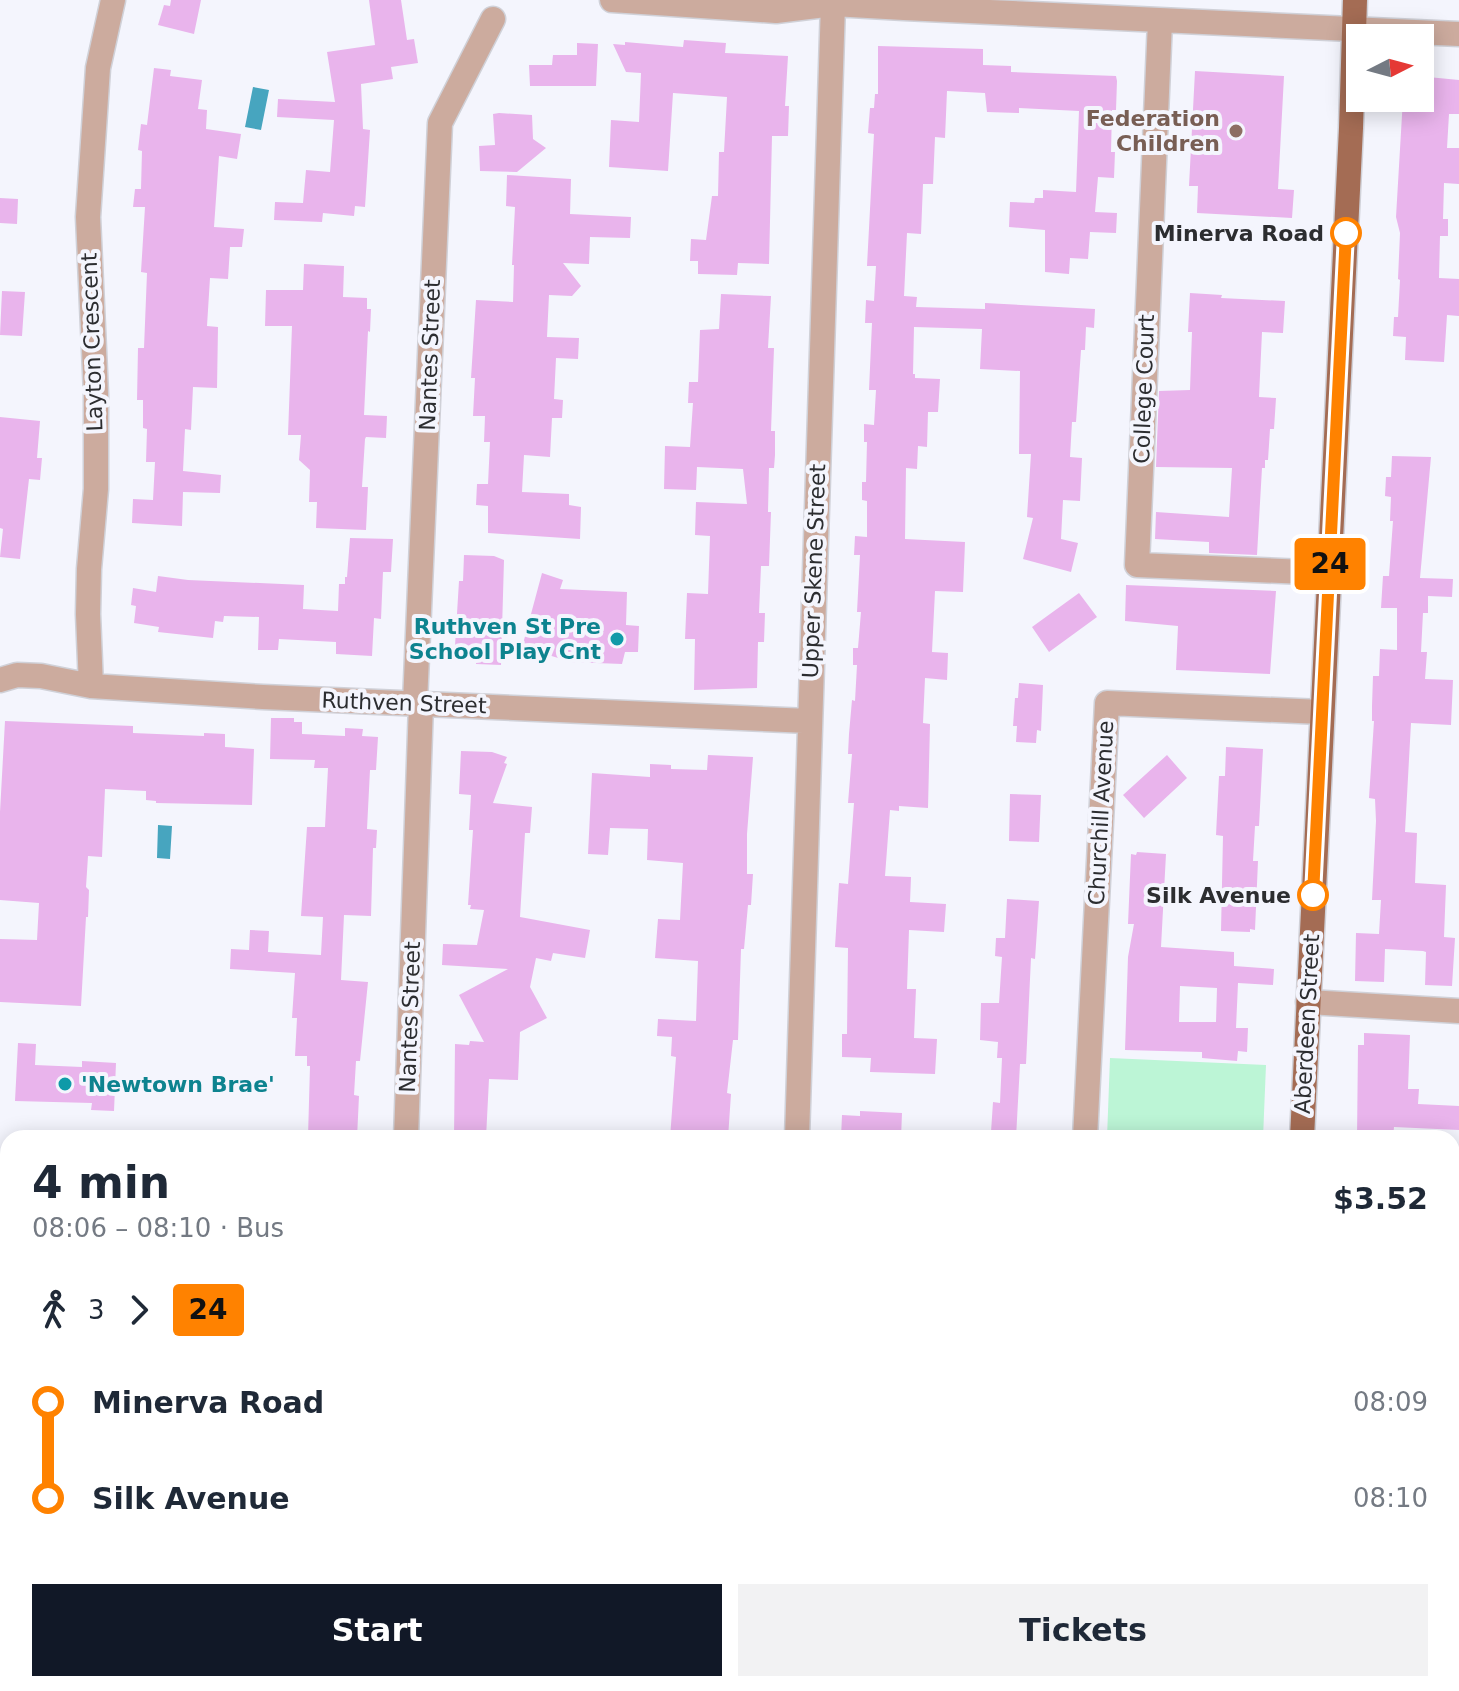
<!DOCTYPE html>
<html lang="en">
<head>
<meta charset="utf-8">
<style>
	:root { --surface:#fff; --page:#f2f2f3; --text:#1f2937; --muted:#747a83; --accent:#111827 }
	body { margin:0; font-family:"DejaVu Sans",sans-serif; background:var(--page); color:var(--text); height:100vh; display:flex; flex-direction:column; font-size:30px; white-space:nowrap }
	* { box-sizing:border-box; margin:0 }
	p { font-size:26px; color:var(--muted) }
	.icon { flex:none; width:44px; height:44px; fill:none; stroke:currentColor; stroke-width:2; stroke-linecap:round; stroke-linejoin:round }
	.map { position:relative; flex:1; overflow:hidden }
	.sheet { position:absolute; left:0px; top:1130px; width:1460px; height:562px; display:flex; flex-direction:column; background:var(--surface); border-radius:24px 24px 0 0; box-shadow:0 4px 20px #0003 }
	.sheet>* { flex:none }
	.badge { padding:0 16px; border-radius:6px; font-size:28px; line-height:52px }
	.needle { width:52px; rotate:84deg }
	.tools { position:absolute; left:1346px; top:24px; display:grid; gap:16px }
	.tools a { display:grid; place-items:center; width:88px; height:88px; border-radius:0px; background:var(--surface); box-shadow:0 4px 20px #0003; font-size:40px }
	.map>.badge { position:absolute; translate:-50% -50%; box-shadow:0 0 0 4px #fff }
	.legs { display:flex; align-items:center; gap:12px; height:88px; padding:0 32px; font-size:26px }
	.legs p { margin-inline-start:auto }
	.overview { display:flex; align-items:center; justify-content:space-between; height:136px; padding:0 32px }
	h1 { font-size:44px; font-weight:700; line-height:60px }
	.action { display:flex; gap:16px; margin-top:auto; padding:16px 32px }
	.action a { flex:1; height:92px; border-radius:0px; background:var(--accent); color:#fff; font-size:32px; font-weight:700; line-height:92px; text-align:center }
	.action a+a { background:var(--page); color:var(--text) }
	ul { padding:0 32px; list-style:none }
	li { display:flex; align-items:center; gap:28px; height:96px; font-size:30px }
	li i { display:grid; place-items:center; width:12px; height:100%; margin:0 10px; background:currentColor }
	li i::after { content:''; width:20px; height:20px; margin:-10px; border:6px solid; border-radius:50%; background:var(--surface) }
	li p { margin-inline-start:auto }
	li:first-child i { background:linear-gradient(#0000 50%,currentColor 0) }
	li:last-child i { background:linear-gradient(currentColor 50%,#0000 0) }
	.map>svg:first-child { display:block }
</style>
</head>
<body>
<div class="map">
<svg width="1459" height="1691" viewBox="0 0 1459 1691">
	<rect width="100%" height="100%" fill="#f4f5fd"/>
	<path fill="#bcf5d6" d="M1110,1058L1266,1065L1263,1138H1107Z"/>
	<path fill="#47a5bf" d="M253,87L269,90L261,130L245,127Z
		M158,825L172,826L170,859L157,858Z"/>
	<path fill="#e9b4ec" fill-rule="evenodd" d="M171,0H201L194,34L158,25L164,5L170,6Z
		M369,0H401L407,40L414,39L418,63L391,67L393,79L361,84L363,129L370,130L365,207L355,206L354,216L323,213L322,222L274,220L275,202L303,203L306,170L330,172L334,120L277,117L278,99L335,102L327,52L375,45Z
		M684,40L726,43L725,53L788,56L785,106H789L788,136H772L769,264L738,263L737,275L698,274V261H690L691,239L706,240L712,196H718L719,152H724L727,97L673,93L668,171L609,167L611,120L639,122L641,73L626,72L613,44L625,45V42L683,47Z
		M577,43L598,44L596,86H530L529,65H552L553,55H577Z
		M878,46L983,49V65L1011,66V72L1116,76L1117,81L1116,110H1112L1111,152H1115L1114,178L1098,177L1095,212L1117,213L1116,233L1090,232L1088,259L1070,258L1069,274L1045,272V230L1009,227L1010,202L1034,203L1035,198H1043V190L1076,192L1079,111L1019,108V113L987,112L985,93L947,91L945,138L935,137L933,184H923L921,234L907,233L904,296L917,297L916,307L985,309V303L1095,309L1094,328L1086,327L1085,350H1081L1076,422H1072L1070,457L1082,458L1080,501L1063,500L1061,539L1078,543L1071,572L1023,559L1033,518L1027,517L1031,454H1019L1020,371L980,369L982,329L914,327L913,374H915V378L940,379L938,412H928L927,447L918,446L917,469L906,468L905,539L965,542L963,592L935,591L932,652L948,653L947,680L925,678L923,723L930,724L928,808L899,806V811L890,810L885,876L911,877L910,902L946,904L944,932L909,930L907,989H916L914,1038L937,1039L935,1074L870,1072L871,1058L842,1057V1034H847L848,948L835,947L839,883L848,884L854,803H848L852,754H848L849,734L852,700L855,701L857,665H853V648H858L861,612H857L860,555H854L855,536L867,537V501L862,500V482H866L867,442H864V424L874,425L876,390H869L872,323H865L866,300L874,301L876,266H867L874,134L868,133L870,108H874L875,94H878Z
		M154,68L171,70L170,76L202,80L198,109L207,110L206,129L241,134L237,159L219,156L214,227L244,229L242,247H230L228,279L210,278L207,326L218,327L217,388L193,387L191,430L185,429L183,471L221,475L220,493L183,492L182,526L132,523L133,499L153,500L155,462H146L147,429L143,428V400H137L138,348H144L147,273L141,272L145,207H133L135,189H141L142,151L138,150L141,124L147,125Z
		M1195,71L1284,76L1278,189L1294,190L1292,218L1197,213L1198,186H1189Z
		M1428,77L1459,80V114H1449L1447,148H1459V184L1444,183L1443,219H1448V236H1440L1439,278L1459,279V316L1447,315L1444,362L1405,360L1406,337L1393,336L1394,317H1398L1400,280L1398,279L1400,233L1396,217L1403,98H1420V78Z
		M499,113L532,115L533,139L546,148L517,172L480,171L479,146L495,145L493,114Z
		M507,175L571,179L570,214L631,217L630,238L590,237L589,264L563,263L581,286L572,296L549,295L547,337L579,338L578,359L556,358L554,399L563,400L562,418H552L550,457L524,455L522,492L569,494V505L581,507L580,539L488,533V506L476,505L477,484H488L490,442H484L485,416H473L475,378H471L476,300L513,302L514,265H512L515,207L506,206Z
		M0,198L18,199L17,224L0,223Z
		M304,264L344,266L343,297L367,298V309H371L370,332L368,331L364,415L387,416L386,438L366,437L365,439L362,487H368L366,530L316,528L317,502H309L310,470L299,460L301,435H288L292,326H265L266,290H303Z
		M2,291L25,292L22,336L0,335Z
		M1190,293L1222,295L1221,298L1285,301L1283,333L1262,332L1259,397L1276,398L1274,429H1270L1268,460H1265V468H1262L1257,555L1209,553V542L1155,539L1156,512L1229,517L1232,468L1156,467L1159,391L1190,390L1192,332H1188Z
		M721,294L771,296L768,348H774L771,431H775V455L774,468H769L768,512H771L769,566H761L759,613H765L764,642H758L757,688L694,690L695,639H685L687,593L708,594L710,536L695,535L696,502L747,504L743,469L697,467L696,490L664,489L665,446L690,447L693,403H688L689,382H698L700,330L719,329Z
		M0,417L40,421L37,458H42L40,480L29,479L20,559L0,557L3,529L0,528Z
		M1392,456L1431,457L1420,578L1453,579L1452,597L1428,596V613H1423L1421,652H1427L1425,679L1453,680L1451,725L1411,723L1405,832L1417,833L1415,883L1446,885L1444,937L1455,938L1452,986L1425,985L1426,952L1423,951L1385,949L1384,982L1355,981L1356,933L1379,934L1381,900H1372L1376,821L1375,799L1369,798L1374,721H1372V706L1373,676H1379L1380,649L1397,650V608H1381L1383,576H1389L1393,521H1390L1391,497L1385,496L1386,477H1391Z
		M350,538L393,539L391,572H383L381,619L374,618L372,656L336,654V642L279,639L278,650H258L259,617L224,616L223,622L215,621L213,638L158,632L159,627L134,623L136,606L131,605L133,588L156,592L158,576L188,580L304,585L303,609L338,611L339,584H345V577H347Z
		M464,555L494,556L504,560L501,665L476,664V646H455L459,581H463Z
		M542,573L563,580L560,589L627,592L626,625L639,626L638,652H625L622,664L571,662L542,653L539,661L520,655Z
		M1126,585L1276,591L1270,674L1176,670L1178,626L1125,621Z
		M1079,593L1097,617L1049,652L1032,627Z
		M1019,683L1043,685L1041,731L1037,730L1036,743L1016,742L1017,726H1013L1015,698H1018Z
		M271,718H294V722H302V734L345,736V728L363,729L362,736L378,737L376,770H370L367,829L377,830L376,848H373L371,916L344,915L341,980L368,982L360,1061H356L354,1095L359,1096L357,1138L308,1137L310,1066H307V1056H295L297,1018H292L295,973L230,969L231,949L249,950L250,930L269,931L268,952L321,955L323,917L301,916L307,827H325L328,768H314L315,760L270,759Z
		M5,721L133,726V733L204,736V733L225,734V747L254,749L252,805L156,803V801L146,800V791L105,789L102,857L88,856L86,887L89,890L88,917H86L81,1006L0,1002V939L37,940L39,903L0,900V812Z
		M1226,747L1263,749L1259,826H1255L1253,861H1258L1255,930L1250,929V932L1221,931L1223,836L1216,835L1219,776H1225Z
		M461,751L492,752L507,757L504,763L507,764L493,803L532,807L530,833H525L520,917L590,930L585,958L553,953L551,961L536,958L530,987L547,1018L520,1032L518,1080L489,1079L486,1138H454L455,1044L469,1045L470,1041L484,1042L459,995L508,969L442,965L443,944L477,945L484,910L470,909L471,905H468L473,830H469L471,795L459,794Z
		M708,755L753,757L747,834V874H753L751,905H748L744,949H741L738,1040H733L727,1093L731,1094L728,1138H670L676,1057L671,1056L672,1037L657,1036L658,1019L696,1021L698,961L655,958L658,919L680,920L683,863L647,860L648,829L610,828L608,855L588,854L592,773L650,777V764L671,765V769L707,770Z
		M1167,755L1187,778L1144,818L1123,795Z
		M1010,794L1041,795L1039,842L1009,841Z
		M1137,852L1166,854L1161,947L1234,952V966L1274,969L1273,985L1238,983L1236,1028H1248L1247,1052L1238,1051L1237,1061L1202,1058V1052L1125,1050L1128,957L1134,924H1128L1131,854L1136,855ZM1180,986L1217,988L1216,1022H1179Z
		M1007,899L1039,901L1035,959L1031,958L1026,1064H1020L1016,1138H998V1132H991L993,1102L1000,1103L1002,1058H997L998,1042L980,1040L981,1003H999L1002,957L995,956L996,938H1005Z
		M1364,1033L1410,1035L1408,1089H1419L1418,1104L1459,1106V1130L1394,1127L1393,1138H1357L1358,1045H1364Z
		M18,1043L36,1044L35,1065L82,1067V1061L116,1063L114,1111L91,1110L92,1103L15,1101Z
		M860,1111L902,1113L901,1138H841L842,1115L860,1116Z"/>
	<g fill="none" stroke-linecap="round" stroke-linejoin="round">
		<g stroke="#d0d1d8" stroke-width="27">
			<path id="minor" d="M612,0L776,11L833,4
				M816,0L833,4L904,8L1459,34
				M1160,21L1137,565L1329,573
				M0,680L17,675L41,676L91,686L263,697L809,721
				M91,686L88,614L89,569L96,489V394L88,217L98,68L113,0
				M415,703L440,123L493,19
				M1308,1002L1459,1011
				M406,1138L421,704
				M797,1138L833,4
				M1085,1138L1107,703L1322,712
				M386,1691L387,1684
				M780,1691V1684"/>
		</g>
		<g stroke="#d0d1d8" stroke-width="27">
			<path id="major" d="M1302,1138L1351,128L1355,0
				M1274,1691L1275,1684"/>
		</g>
		<use href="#minor" stroke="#ccab9e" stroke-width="24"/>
		<use href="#major" stroke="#a46c54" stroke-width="24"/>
	</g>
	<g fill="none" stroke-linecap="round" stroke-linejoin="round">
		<g stroke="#fff" stroke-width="18">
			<path id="line-1" d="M1313,895L1346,233"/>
		</g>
		<use href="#line-1" stroke="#ff8200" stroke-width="12"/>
	</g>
	<circle fill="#8d6e63" stroke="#f4f5fd" stroke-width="3" cx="1236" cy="131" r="8"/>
	<g fill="#fff" stroke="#ff8200" stroke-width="4">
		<circle cx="1346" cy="233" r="14"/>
		<circle cx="1313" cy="895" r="14"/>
	</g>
	<g fill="#0f9aa8" stroke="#f4f5fd" stroke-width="3">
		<circle cx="617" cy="639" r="8"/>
		<circle cx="65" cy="1084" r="8"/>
	</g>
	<g text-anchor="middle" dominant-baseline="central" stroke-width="8" stroke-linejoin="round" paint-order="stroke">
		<g font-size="22" font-weight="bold" fill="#785e54" stroke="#f4f5fd" text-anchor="end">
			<text x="1220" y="118">Federation<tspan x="1220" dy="25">Children</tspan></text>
		</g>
		<g font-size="22" font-weight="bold" fill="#2c2d30" stroke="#f4f5fd" text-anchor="end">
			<text x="1324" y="233">Minerva Road</text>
			<text x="1291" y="895">Silk Avenue</text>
		</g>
		<g font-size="22" fill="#2c2d30" stroke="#f4f5fd">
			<text transform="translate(92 342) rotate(-92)">Layton Crescent</text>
			<text transform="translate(430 355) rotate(-88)">Nantes Street</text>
			<text transform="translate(1144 389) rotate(-88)">College Court</text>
			<text transform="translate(814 571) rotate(-88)">Upper Skene Street</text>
			<text transform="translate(404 703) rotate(2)">Ruthven Street</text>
			<text transform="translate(1101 813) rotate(-87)">Churchill Avenue</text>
			<text transform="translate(410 1017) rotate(-88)">Nantes Street</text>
			<text transform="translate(1307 1024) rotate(-87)">Aberdeen Street</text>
		</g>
		<g font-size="22" font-weight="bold" fill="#0d838f" stroke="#f4f5fd" text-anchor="end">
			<text x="601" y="626">Ruthven St Pre<tspan x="601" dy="25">School Play Cnt</tspan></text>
			<text x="81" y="1084" text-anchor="start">'Newtown Brae'</text>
		</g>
	</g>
</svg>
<div class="tools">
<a><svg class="needle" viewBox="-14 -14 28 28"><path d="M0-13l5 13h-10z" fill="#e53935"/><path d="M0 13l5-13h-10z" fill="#747a83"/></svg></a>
</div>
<b class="badge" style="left:1330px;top:564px;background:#ff8200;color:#111">24</b>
<section class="sheet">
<div class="overview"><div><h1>4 min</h1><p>08:06 – 08:10 · Bus</p></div><b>$3.52</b></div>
<div class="legs"><svg class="icon" aria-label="walk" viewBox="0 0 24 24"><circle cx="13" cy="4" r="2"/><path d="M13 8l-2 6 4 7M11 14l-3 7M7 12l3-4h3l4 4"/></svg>3<svg class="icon" aria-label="forward" viewBox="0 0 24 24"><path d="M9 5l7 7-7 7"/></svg><b class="badge" style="background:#ff8200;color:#111">24</b></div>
<ul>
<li><i style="color:#ff8200"></i><b>Minerva Road</b><p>08:09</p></li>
<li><i style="color:#ff8200"></i><b>Silk Avenue</b><p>08:10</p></li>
</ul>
<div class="action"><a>Start</a><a>Tickets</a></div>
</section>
</div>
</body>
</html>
